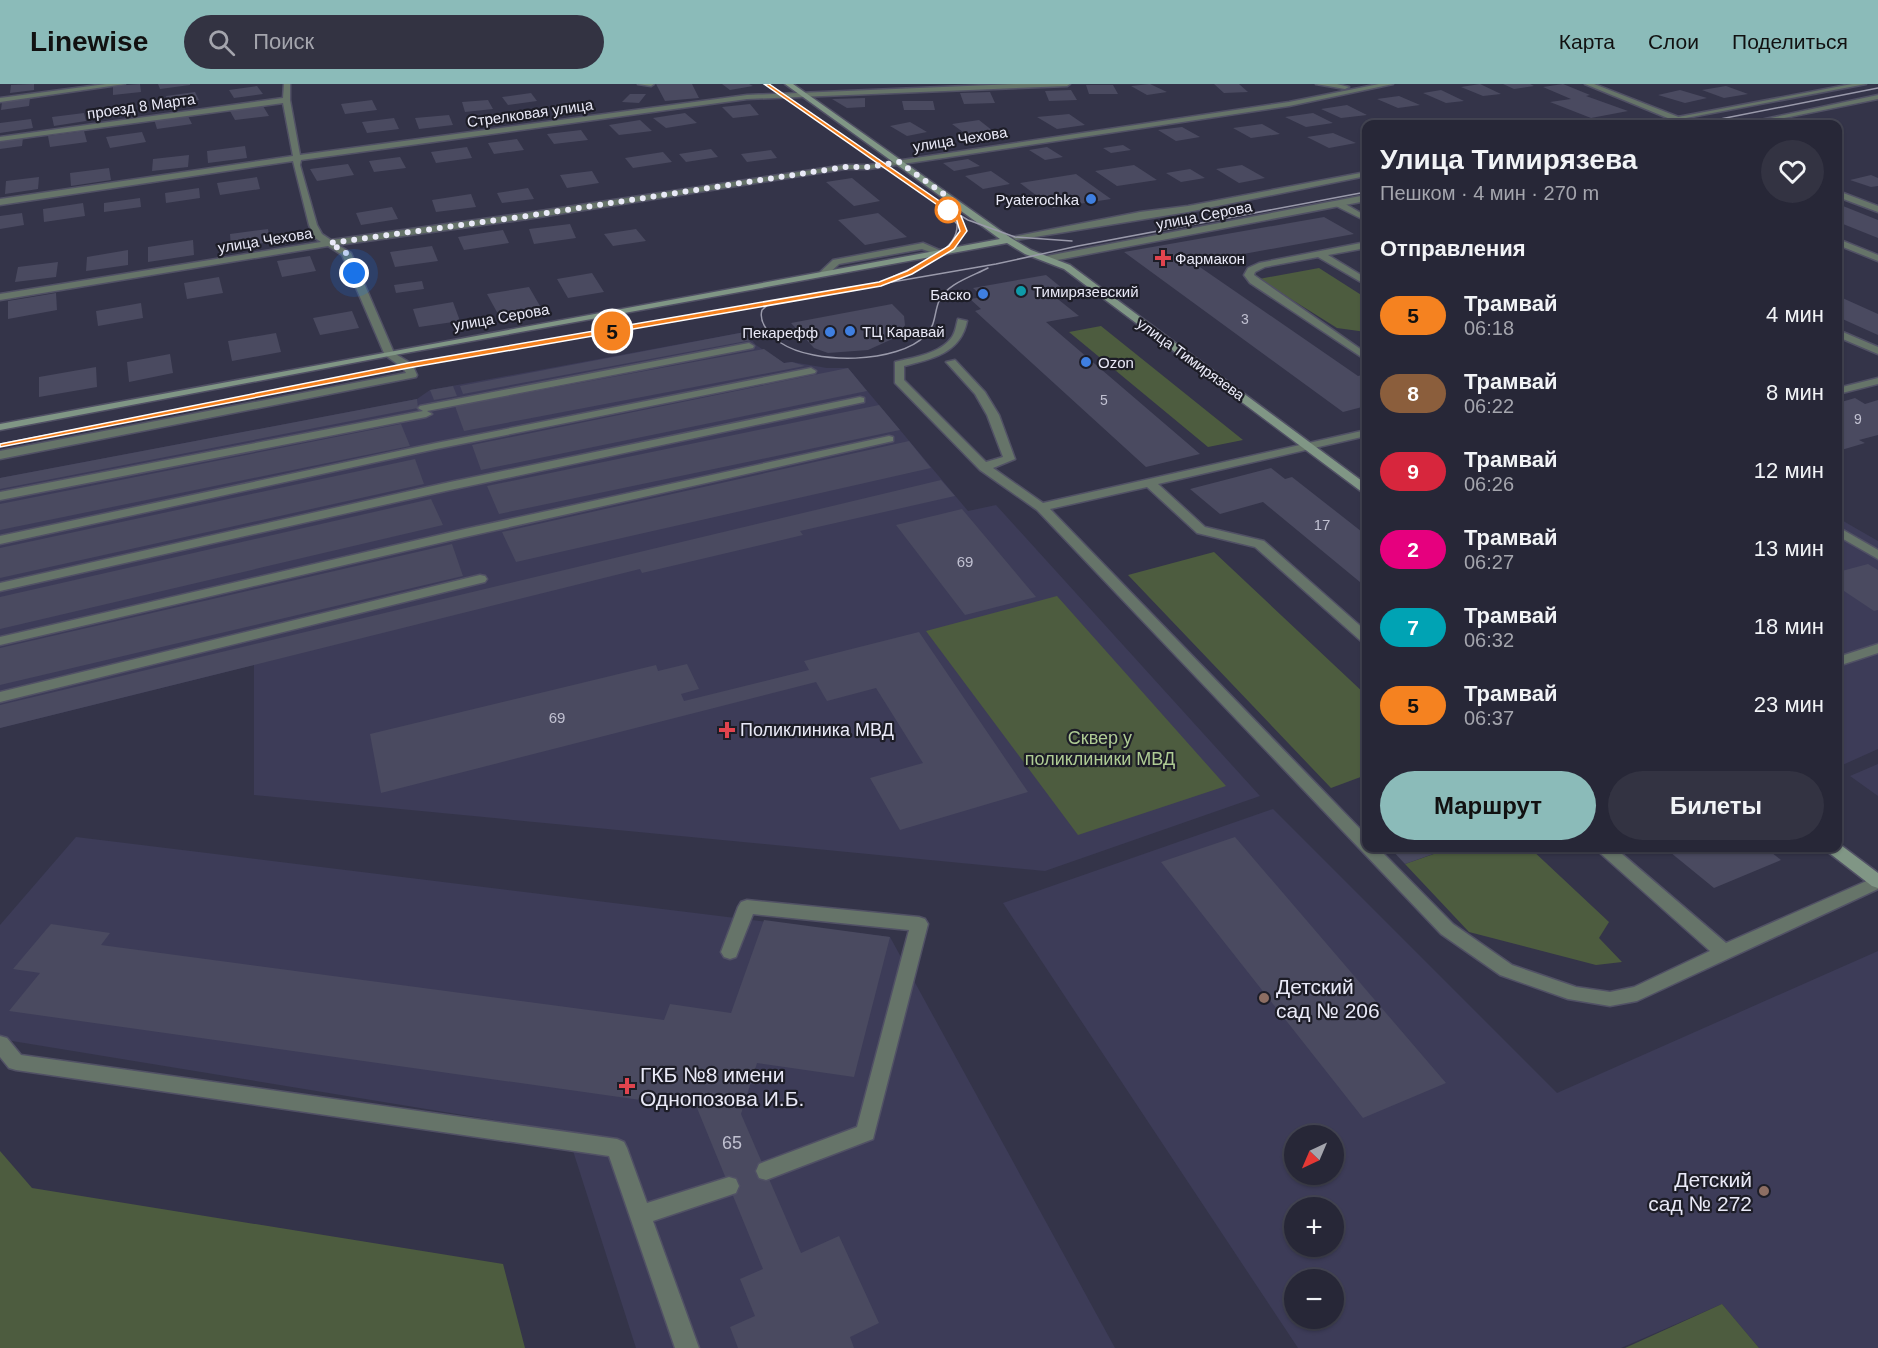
<!DOCTYPE html>
<html lang="ru">
<head>
<meta charset="utf-8">
<style>
	:root { --surface:#272737; --page:#333342; --text:#f1f3f6; --muted:#a4a5ad; --line:#434452; --accent:#8bbbb9 }
	body { margin:0; font-family:Arial,sans-serif; background:var(--page); color:var(--text); height:100vh; display:flex; flex-direction:column; font-size:22px; white-space:nowrap }
	* { box-sizing:border-box; margin:0 }
	p { font-size:20px; color:var(--muted) }
	.icon { flex:none; width:33px; height:33px; fill:none; stroke:currentColor; stroke-width:2; stroke-linecap:round; stroke-linejoin:round }
	.map { position:relative; flex:1; overflow:hidden }
	.details { position:absolute; left:1362px; top:36px; width:480px; height:732px; display:flex; flex-direction:column; background:var(--surface); border-radius:12px; box-shadow:0 2px 4px #0004,0 0 0 2px var(--line) }
	.details>* { flex:none }
	.badge { padding:0 12px; border-radius:20px; font-size:21px; line-height:39px }
	.needle { width:39px; rotate:224deg }
	.buttons { position:absolute; left:1284px; top:1041px; display:grid; gap:12px }
	.buttons a { display:grid; place-items:center; width:60px; height:60px; border-radius:50%; background:var(--surface); box-shadow:0 2px 4px #0004,0 0 0 2px var(--line); font-size:30px }
	.you { position:absolute; width:30px; height:30px; margin:-15px; border:4px solid #fff; border-radius:50%; background:#1a73e8; box-shadow:0 0 0 9px #1a73e833 }
	.map>.badge { position:absolute; translate:-50% -50%; box-shadow:0 0 0 3px #fff }
	h2 { padding:0 18px; font-size:22px; line-height:54px }
	.round { display:grid; place-items:center; flex:none; width:63px; height:63px; border-radius:32px; background:var(--page) }
	.overview { display:flex; align-items:center; justify-content:space-between; height:102px; padding:0 18px }
	h1 { font-size:28px; font-weight:700; line-height:45px }
	.primary-button { display:flex; gap:12px; margin-top:auto; padding:12px 18px }
	.primary-button a { flex:1; height:69px; border-radius:36px; background:var(--accent); color:#111; font-size:24px; font-weight:700; line-height:69px; text-align:center }
	.primary-button a+a { background:var(--page); color:var(--text) }
	ul { padding:0; list-style:none }
	li { display:flex; align-items:center; gap:18px; height:78px; padding:0 18px }
	li div { flex:1 }
	li b { display:block; font-size:22px }
	li em { font-style:normal }
	li .badge { min-width:66px; font-weight:700; text-align:center }
	header { display:flex; align-items:center; gap:36px; box-sizing:border-box; height:84px; padding:0 30px; background:var(--accent); color:#111 }
	header strong { font-size:28px }
	nav { display:flex; gap:33px; margin-inline-start:auto; font-size:21px }
	.search { width:420px; height:54px; background:var(--page); display:flex; align-items:center; gap:15px; box-sizing:border-box; padding:0 21px; border-radius:33px; color:var(--muted); font-size:22px }
	.map>svg:first-child { display:block }
</style>
</head>
<body>
<header>
<strong>Linewise</strong>
<div class="search"><svg class="icon" aria-label="search" viewBox="0 0 24 24"><circle cx="10" cy="10" r="6"/><path d="M15 15l6 6"/></svg>Поиск</div>
<nav><a>Карта</a><a>Слои</a><a>Поделиться</a></nav>
</header>
<div class="map">
<svg width="1878" height="1264" viewBox="0 0 1878 1264">
	<rect width="100%" height="100%" fill="#343449"/>
	<path fill="#3d3c58" fill-rule="evenodd" d="M745,248L756,261L784,279L792,278L827,284H848L968,427L996,421L1260,712L1045,787L254,711V581L0,644V394L417,315L430,306Z
		M1838,434L1878,457V665L1838,683Z
		M1878,680V712L1850,692Z
		M1273,725L1557,1009L1878,867V1264H1759L1722,1220L1621,1264H1298L1003,819ZM1294,1052H1334V1090H1294ZM1294,1124H1334V1162H1294ZM1294,1196H1334V1234H1294Z
		M76,753L890,853L1115,1264H636L567,1048L0,955V841Z"/>
	<path fill="#4d5c3f" d="M1319,184L1366,214V248L1337,244L1259,195Z
		M1101,242L1243,356L1208,363L1069,248Z
		M1214,468L1366,611V691L1331,704L1128,491Z
		M1057,512L1226,702L1078,751L926,547Z
		M1451,764H1530L1609,838L1599,854L1622,878L1596,881L1469,848L1405,780Z
		M0,1067L32,1104L503,1180L525,1264H0Z
		M1722,1220L1759,1264H1625Z"/>
	<path fill="#4a4a60" d="M34,0V6L10,9L11,1Z
		M140,0L141,8L113,11V2Z
		M158,0H190V1L160,5Z
		M656,0H692L699,14L665,17Z
		M722,0H749L753,2L730,6Z
		M1150,0L1167,8L1147,11L1131,2Z
		M1214,0H1239L1248,8L1224,9Z
		M1480,0L1501,10L1483,12L1461,3Z
		M1503,0H1530L1534,2L1514,5Z
		M1563,0L1590,11L1586,12L1628,27L1591,34L1550,18L1571,15L1543,3Z
		M1086,1H1113L1118,10H1089Z
		M257,2L263,10L234,14L229,6Z
		M1726,2L1748,10L1724,14L1702,6Z
		M1071,6L1077,16L1049,17L1045,7Z
		M1441,6L1464,17L1446,19L1423,9Z
		M1680,6L1707,14L1685,19L1658,11Z
		M195,8L199,16L168,20L166,12Z
		M990,8L995,19L964,20L960,9Z
		M531,9L537,17L508,21L502,13Z
		M630,10H646L639,19L622,18Z
		M1399,12L1420,21L1398,24L1377,15Z
		M30,14L29,22L1,26L2,18Z
		M865,14V23L847,24L832,15Z
		M372,16L377,26L345,30L341,20Z
		M488,16L493,25L465,28L462,18Z
		M902,17H933L935,26H904Z
		M750,20L759,31L733,34L722,23Z
		M1347,21L1367,31L1341,34L1321,25Z
		M263,22L269,32L235,36L230,27Z
		M132,24V31L105,34V27Z
		M84,29L86,37L54,42L52,33Z
		M685,29L697,39L666,44L653,34Z
		M1313,29L1333,39L1306,43L1285,33Z
		M187,30L192,40L157,45L154,35Z
		M1069,30L1085,41L1057,45L1037,33Z
		M449,31L453,41L419,45L415,34Z
		M394,34L399,45L367,49L362,38Z
		M1547,34L1562,40H1531L1524,37Z
		M31,35L33,44L0,49V39Z
		M640,36L652,47L619,51L609,41Z
		M979,36L993,47L967,51L952,40Z
		M910,38L927,48L907,52L890,42Z
		M1262,40L1280,50L1251,54L1233,44Z
		M1182,43L1200,53L1176,57L1158,46Z
		M581,46L588,56L554,60L547,50Z
		M84,47L87,58L50,63L48,52Z
		M142,48L146,58L110,64L106,53Z
		M1333,49L1356,59L1329,64L1307,53Z
		M23,54L22,62L0,65V57Z
		M517,55L524,66L494,70L488,59Z
		M1123,61L1131,66L1111,69L1103,64Z
		M245,62L247,74L208,79L207,67Z
		M467,63L472,74L436,79L431,68Z
		M1047,63L1063,73L1045,76L1029,66Z
		M711,65L718,73L686,78L679,70Z
		M771,66L777,74L747,78L741,70Z
		M663,68L672,78L633,84L625,74Z
		M189,71L188,83L152,87L153,75Z
		M400,73L406,84L374,88L369,77Z
		M968,75L980,82L954,87L943,79Z
		M348,80L354,91L317,97L310,85Z
		M1134,81L1157,96L1117,102L1095,87Z
		M1242,81L1265,94L1239,99L1216,85Z
		M109,84L111,96L71,102L70,89Z
		M1190,85L1205,94L1181,98L1166,89Z
		M592,87L599,99L567,104L560,91Z
		M991,87L1010,100L983,105L965,92Z
		M1076,90L1111,115L1053,124L1020,99Z
		M1871,91L1878,94V102L1871,103L1850,96Z
		M39,93L38,105L5,110L6,97Z
		M257,93L260,105L220,111L217,99Z
		M852,94L880,117L854,122L826,98Z
		M199,104L200,114L166,119L165,109Z
		M528,104L534,115L502,119L497,109Z
		M471,110L476,123L436,128L432,116Z
		M140,114L141,123L104,128V119Z
		M83,119L85,132L44,138L43,125Z
		M1838,120L1878,136V154L1838,138Z
		M392,123L398,135L361,141L356,129Z
		M22,129L24,141L0,145V132Z
		M878,129L907,153L865,161L838,136Z
		M1324,133L1354,150L1194,179L1358,292L1366,290V322L1343,328L1124,168Z
		M570,140L576,154L534,160L529,145Z
		M268,145L270,158L231,164L230,150Z
		M636,145L646,157L613,162L604,150Z
		M503,146L509,159L464,166L458,153Z
		M193,156L194,171L148,178V163Z
		M432,162L438,177L395,183L390,168Z
		M128,166V181L86,187L87,173Z
		M310,172L316,187L282,193L277,177Z
		M58,178L56,193L15,198L18,183Z
		M592,189L604,208L568,214L557,195Z
		M1046,191L1068,209L1054,212L1079,232L1046,238L1200,370L1146,383L975,227L981,225L970,215L983,213L973,204Z
		M219,193L223,209L187,215L184,199Z
		M422,197L424,205L396,209L394,201Z
		M529,203L540,222L498,230L487,210Z
		M56,209L57,226L8,235V217Z
		M1838,212L1878,230V251L1838,233Z
		M453,218L460,237L419,243L413,225Z
		M141,219L143,234L98,242L96,227Z
		M892,220L904,232L905,241L899,252L868,266L828,269L814,264L791,239Z
		M352,227L359,244L320,251L313,234Z
		M745,248L752,256L463,310L460,302Z
		M276,249L281,268L232,277L228,257Z
		M764,265L784,279L792,278L805,282L464,347L455,322Z
		M170,270L173,289L129,298L127,278Z
		M96,283L97,303L39,313V293Z
		M848,284L867,307L481,386L472,361Z
		M453,302L457,312L434,316L430,306Z
		M1855,314L1865,320L1878,316V351L1859,356L1865,359L1838,367V319Z
		M417,315L418,324L0,405V394Z
		M879,321L900,346L499,430L487,402Z
		M401,340L410,362L0,446V420Z
		M909,357L931,384L516,478L502,448Z
		M415,375L424,400L0,494V464Z
		M1271,384L1285,395L1292,393L1366,451V503L1263,418L1220,430L1190,405Z
		M941,396L955,412L800,447L803,451L642,489L640,485L0,644V621Z
		M431,415L443,441L0,545V513Z
		M962,425L1036,513L965,531L896,441Z
		M452,460L463,492L0,601V564Z
		M1868,480L1878,486V526L1874,527L1838,503V488Z
		M919,548L1028,708L900,746L870,694L923,679L876,604L827,617L816,598L381,709L370,650L656,581L658,587L687,580L699,605L681,610L684,617L809,586L804,577Z
		M1235,753L1446,999L1363,1034L1161,778Z
		M1390,764H1450L1405,780Z
		M1665,764H1766L1781,776L1714,804Z
		M764,836L890,853L854,993L757,979L741,1030L801,1169L839,1152L879,1239L850,1253L854,1264H738L730,1243L755,1232L740,1195L763,1185L697,1024L9,927L40,889L13,885L51,840L110,849L101,861L664,936L670,920L731,929Z"/>
	<g fill="none" stroke-linecap="round" stroke-linejoin="round">
		<g stroke="#515165" stroke-width="3">
			<path id="lane" d="M638,0H654L651,2Z
				M1852,0H1866L1654,40H1641Z
				M1366,88V92L1188,128L1016,156L1012,153L1140,128L1188,122Z
				M1336,118H1342L1366,132V137L1336,122Z
				M1838,155L1878,171V177L1838,161Z
				M1366,158V164L1328,171L1366,194V201L1318,173L1265,183L1255,188L1254,191L1366,269V276L1250,199L1244,191L1248,184L1259,179Z
				M923,159L946,169L941,172L922,165L839,180L826,192L818,190L833,176Z
				M958,235L967,237C961,269 932,275 904,282V296L986,378L1003,373L987,331L975,310L946,278L955,276L985,308L999,331L1015,375L993,384L1043,419L1366,346V352L1158,400L1205,443L1264,457L1366,547V558L1361,557L1255,463L1197,449L1147,403L1050,425L1366,751V764H1378L1453,840L1512,881L1576,903L1610,908L1634,903L1710,867L1599,768L1597,764H1615L1726,859L1878,792V805L1637,917L1610,922L1568,915L1500,891L1441,850L1037,426L980,386L895,299V278C914,273 940,270 952,253C956,247 956,241 958,235Z
				M1838,246L1878,263V270L1838,253Z
				M749,259L754,262L753,264L427,327L432,330L426,333L0,416V408L423,327L418,324L420,322Z
				M389,266L412,280L417,291L416,293L0,375V367L406,289L403,284L385,271L384,269Z
				M811,284L816,287L815,289L436,365L0,460V452L436,359Z
				M1878,294V300L1838,310V304Z
				M860,313L864,314V318L450,406L0,507V499L450,398Z
				M889,352L893,353V357L465,453L0,561V553L465,445Z
				M1838,443L1878,466V475L1838,452Z
				M480,491L485,492L487,495L485,498L0,618V608Z
				M1878,560V569L1838,582V573Z
				M747,816L919,833L925,835L928,840L873,1055L766,1096L759,1094L756,1087L759,1080L857,1043L909,846L753,830L736,873L730,875L724,873L721,868L738,823L741,818Z
				M0,952L7,954L21,971L617,1055L624,1058L627,1064L647,1119L729,1093L736,1095L739,1102L736,1109L653,1137L699,1264H675L609,1072L16,986L9,984L0,973Z"/>
		</g>
		<g stroke="#515165" stroke-width="3">
			<path id="street" d="M106,0H125L0,18V14Z
				M284,0H290V16L300,71L747,11L1015,0H1070L1067,2L747,15L301,76L300,81L317,141L322,150L331,156L527,129L845,81H869L1289,18L1379,0H1393L1289,22L869,85H845L527,135L338,161L351,169L394,269L389,272L384,269L342,171L328,162L0,216V210L321,158L315,154L309,141L293,77L0,121V115L293,72L283,19L0,57V53L283,14Z
				M1316,0H1337L1349,3L1345,5Z
				M1585,0H1594L1681,34L1683,40H1676L1675,37Z
				M1878,11V15L1755,40H1742Z
				M1838,107L1878,122V128L1838,113Z
				M1366,111V117L1047,178L1042,175L1047,172Z"/>
		</g>
		<g stroke="#515165" stroke-width="3">
			<path id="secondary" d="M785,0H793L1011,154L1031,166L1070,181L1366,400V409L1362,408L1064,185L1025,170L1007,159L389,272L0,346V340L1000,155Z
				M1838,759L1878,789V804L1872,802L1828,768L1826,764H1838Z"/>
		</g>
		<use href="#lane" fill="#667469" fill-rule="evenodd"/>
		<use href="#street" fill="#667469" fill-rule="evenodd"/>
		<use href="#secondary" fill="#809685" fill-rule="evenodd"/>
		<path stroke="#9a9aab" stroke-width="1.5" d="M767,0L926,111L968,136L1015,153L1072,157
			M1695,40L1878,4
			M894,192C916,182 959,168 957,140L948,130
			M771,218L762,226C758,239 771,252 781,259C814,281 898,280 926,251C936,241 934,229 939,217C946,200 973,192 988,184
			M0,360L408,282L996,180L1078,162L1366,108"/>
	</g>
	<path fill="#f58220" stroke="#fff" stroke-width="1.5" d="M764,0H769L961,132L967,147L954,165L912,190L881,202L408,284L0,363V360L408,279L879,198L907,187L949,162L960,147L956,134Z"/>
	<g fill="none" stroke-linecap="round" stroke-linejoin="round">
		<path stroke="#e9e9f7" stroke-width="6" stroke-dasharray="0 10.8" d="M354,189L346,169L330,159L527,132L845,83H869L899,78L951,115L948,126"/>
	</g>
	<g fill="#3f7fe0" stroke="#1d1d27" stroke-width="2">
		<circle cx="1091" cy="115" r="6"/>
		<circle cx="983" cy="210" r="6"/>
		<circle cx="850" cy="247" r="6"/>
		<circle cx="830" cy="248" r="6"/>
		<circle cx="1086" cy="278" r="6"/>
	</g>
	<circle fill="#fff" stroke="#f58220" stroke-width="3" cx="948" cy="126" r="12"/>
	<g fill="#e0444e" stroke="#1d1d27" stroke-width="2">
		<path d="M1160 165h6v6h6v6h-6v6h-6v-6h-6v-6h6z"/>
		<path d="M724 637h6v6h6v6h-6v6h-6v-6h-6v-6h6z"/>
		<path d="M624 993h6v6h6v6h-6v6h-6v-6h-6v-6h6z"/>
	</g>
	<circle fill="#0f9aa8" stroke="#1d1d27" stroke-width="2" cx="1021" cy="207" r="6"/>
	<g fill="#8d6e63" stroke="#1d1d27" stroke-width="2">
		<circle cx="1264" cy="914" r="6"/>
		<circle cx="1764" cy="1107" r="6"/>
	</g>
	<g text-anchor="middle" dominant-baseline="central" stroke-width="4.5" stroke-linejoin="round" paint-order="stroke">
		<g font-size="14" fill="#c1c1d1">
			<text x="1245" y="235">3</text>
			<text x="1104" y="316">5</text>
			<text x="1858" y="335">9</text>
		</g>
		<g font-size="15" fill="#e9e9f7" stroke="#1d1d27">
			<text transform="translate(141 22) rotate(-8)">проезд 8 Марта</text>
			<text transform="translate(530 29) rotate(-8)">Стрелковая улица</text>
			<text transform="translate(960 55) rotate(-9)">улица Чехова</text>
			<text transform="translate(1204 131) rotate(-11)">улица Серова</text>
			<text transform="translate(265 156) rotate(-9)">улица Чехова</text>
			<text transform="translate(501 233) rotate(-10)">улица Серова</text>
			<text transform="translate(1191 275) rotate(36)">улица Тимирязева</text>
		</g>
		<g font-size="15" fill="#e9e9f7" stroke="#1d1d27" text-anchor="start">
			<text x="1079" y="115" text-anchor="end">Pyaterochka</text>
			<text x="1175" y="174">Фармакон</text>
			<text x="1033" y="207">Тимирязевский</text>
			<text x="971" y="210" text-anchor="end">Баско</text>
			<text x="862" y="247">ТЦ Каравай</text>
			<text x="818" y="248" text-anchor="end">Пекарефф</text>
			<text x="1098" y="278">Ozon</text>
		</g>
		<g font-size="15" fill="#c1c1d1">
			<text x="1322" y="440">17</text>
			<text x="965" y="477">69</text>
			<text x="557" y="633">69</text>
		</g>
		<g font-size="18" fill="#e9e9f7" stroke="#1d1d27" text-anchor="start">
			<text x="740" y="646">Поликлиника МВД</text>
		</g>
		<g font-size="18" fill="#afcc94" stroke="#1d1d27">
			<text x="1100" y="654">Сквер у<tspan x="1100" dy="21">поликлиники МВД</tspan></text>
		</g>
		<g font-size="18" fill="#c1c1d1">
			<text x="732" y="1059">65</text>
		</g>
		<g font-size="21" fill="#e9e9f7" stroke="#1d1d27" text-anchor="start">
			<text x="1276" y="902">Детский<tspan x="1276" dy="24">сад № 206</tspan></text>
			<text x="640" y="990">ГКБ №8 имени<tspan x="640" dy="24">Однопозова И.Б.</tspan></text>
			<text x="1752" y="1095" text-anchor="end">Детский<tspan x="1752" dy="24">сад № 272</tspan></text>
		</g>
	</g>
</svg>
<div class="buttons">
<a><svg class="needle" viewBox="-14 -14 28 28"><path d="M0-13l5 13h-10z" fill="#e53935"/><path d="M0 13l5-13h-10z" fill="#a4a5ad"/></svg></a>
<a>+</a>
<a>−</a>
</div>
<div class="you" style="left:354px;top:189px"></div>
<b class="badge" style="left:612px;top:247px;background:#f58220;color:#111">5</b>
<section class="details">
<div class="overview"><div><h1>Улица Тимирязева</h1><p>Пешком · 4 мин · 270 m</p></div><a class="round"><svg class="icon" aria-label="heart" viewBox="0 0 24 24"><path d="M12 20l-8-8c-3-5 5-10 8-4 3-6 11-1 8 4z"/></svg></a></div>
<h2>Отправления</h2>
<ul>
<li><span class="badge" style="background:#f58220;color:#111">5</span><div><b>Трамвай</b><p>06:18</p></div><em>4 мин</em></li>
<li><span class="badge" style="background:#8b5e3c;color:#fff">8</span><div><b>Трамвай</b><p>06:22</p></div><em>8 мин</em></li>
<li><span class="badge" style="background:#d7263d;color:#fff">9</span><div><b>Трамвай</b><p>06:26</p></div><em>12 мин</em></li>
<li><span class="badge" style="background:#e6007e;color:#fff">2</span><div><b>Трамвай</b><p>06:27</p></div><em>13 мин</em></li>
<li><span class="badge" style="background:#00a3b4;color:#fff">7</span><div><b>Трамвай</b><p>06:32</p></div><em>18 мин</em></li>
<li><span class="badge" style="background:#f58220;color:#111">5</span><div><b>Трамвай</b><p>06:37</p></div><em>23 мин</em></li>
</ul>
<div class="primary-button"><a>Маршрут</a><a>Билеты</a></div>
</section>
</div>
</body>
</html>
